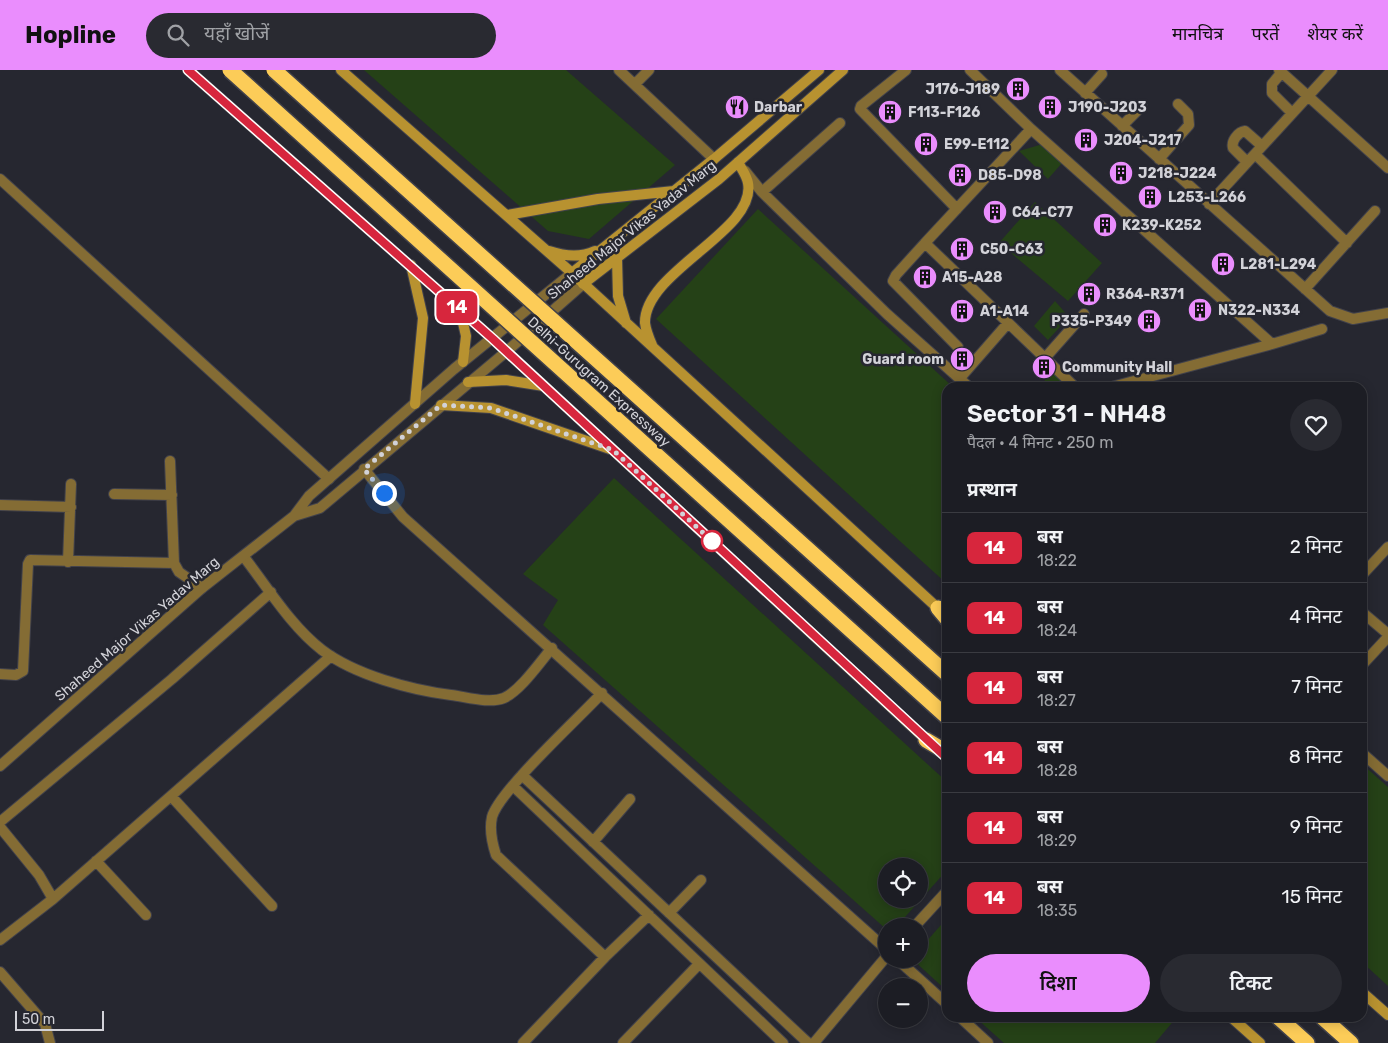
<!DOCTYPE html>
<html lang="hi">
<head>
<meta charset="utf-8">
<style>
	:root { --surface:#1c1d24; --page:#292a31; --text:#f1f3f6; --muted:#a0a2a6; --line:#3a3b41; --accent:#ea8dfd }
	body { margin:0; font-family:Rubik,"Noto Sans Devanagari",sans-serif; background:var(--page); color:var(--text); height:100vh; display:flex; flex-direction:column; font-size:19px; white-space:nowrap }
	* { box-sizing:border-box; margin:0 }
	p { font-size:16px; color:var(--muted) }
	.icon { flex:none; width:28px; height:28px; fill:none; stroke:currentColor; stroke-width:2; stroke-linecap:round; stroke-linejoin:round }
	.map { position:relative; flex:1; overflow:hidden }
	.details { position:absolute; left:942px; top:312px; width:425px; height:640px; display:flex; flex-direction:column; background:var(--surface); border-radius:15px; box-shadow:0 2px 12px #0003,0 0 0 1px var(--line) }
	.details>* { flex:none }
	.badge { padding:0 10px; border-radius:8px; font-size:18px; line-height:32px }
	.controls { position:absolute; left:878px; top:788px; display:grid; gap:10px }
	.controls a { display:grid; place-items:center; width:50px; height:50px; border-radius:50%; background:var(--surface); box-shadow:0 2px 12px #0003,0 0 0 1px var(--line); font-size:25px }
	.scale { position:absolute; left:15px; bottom:12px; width:89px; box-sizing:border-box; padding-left:5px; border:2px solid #d2d2d8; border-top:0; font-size:14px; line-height:18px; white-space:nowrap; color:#d2d2d8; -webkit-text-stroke:4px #262730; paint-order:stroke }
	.you { position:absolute; width:25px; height:25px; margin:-12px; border:4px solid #fff; border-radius:50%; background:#1a73e8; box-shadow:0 0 0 8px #1a73e833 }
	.map>.badge { position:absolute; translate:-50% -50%; box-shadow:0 0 0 2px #fff }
	h2 { padding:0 25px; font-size:19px; line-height:45px }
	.round { display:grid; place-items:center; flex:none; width:52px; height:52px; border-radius:26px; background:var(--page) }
	.head { display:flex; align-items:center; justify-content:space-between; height:85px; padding:0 25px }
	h1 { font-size:24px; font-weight:600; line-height:38px }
	.cta { display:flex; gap:10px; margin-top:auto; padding:10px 25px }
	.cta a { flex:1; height:58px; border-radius:30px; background:var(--accent); color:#111; font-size:20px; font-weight:600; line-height:58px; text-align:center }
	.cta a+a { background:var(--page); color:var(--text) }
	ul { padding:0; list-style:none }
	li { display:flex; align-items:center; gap:15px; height:70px; padding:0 25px; border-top:1px solid var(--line) }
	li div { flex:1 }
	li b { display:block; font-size:19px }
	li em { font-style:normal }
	li .badge { min-width:55px; font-weight:700; text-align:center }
	header { display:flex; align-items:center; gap:30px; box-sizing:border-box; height:70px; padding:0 25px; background:var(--accent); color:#111 }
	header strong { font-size:24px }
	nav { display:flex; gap:28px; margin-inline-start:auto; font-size:18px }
	.search { width:350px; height:45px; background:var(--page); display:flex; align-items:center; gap:12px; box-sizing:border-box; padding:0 18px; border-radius:28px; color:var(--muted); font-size:19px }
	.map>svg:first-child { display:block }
</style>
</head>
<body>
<header>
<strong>Hopline</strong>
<div class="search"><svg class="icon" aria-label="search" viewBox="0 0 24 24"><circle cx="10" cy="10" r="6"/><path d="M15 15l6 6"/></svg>यहाँ खोजें</div>
<nav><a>मानचित्र</a><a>परतें</a><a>शेयर करें</a></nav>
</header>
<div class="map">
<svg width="1388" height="973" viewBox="0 0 1388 973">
	<rect width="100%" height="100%" fill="#262730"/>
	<path fill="#254117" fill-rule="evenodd" d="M364,0H566L675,95L589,169L548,161Z
		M1043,74L1063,92L1048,109L1019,81Z
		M1035,132L1102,193L1068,231L999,173Z
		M758,139L953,317L948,318L947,514L656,249Z
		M1055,231L1069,247L1048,270L1034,256Z
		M1052,302L1068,317H1039Z
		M614,408L947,712V800L897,856H886V859L543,555L558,530L523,504ZM886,796H919V829H886Z
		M1362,694L1388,717V916L1363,893Z
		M947,848V921L912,889H919V880Z
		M976,948H1176L1155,973H1004Z"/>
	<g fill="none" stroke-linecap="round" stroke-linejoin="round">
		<g stroke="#42424b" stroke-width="12">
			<path id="minor" d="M619,0L714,89
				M906,0L861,36L860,39L957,139
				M970,0L1031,59
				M1060,0L1330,241L1353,249L1388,243
				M1279,0L1388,98
				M1282,2L1272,14V23L1292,43
				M635,14L649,0
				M1085,23L1102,4
				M1122,56L1142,36
				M1255,84L1347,173
				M1159,89L1189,55L1188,44L1178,34
				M1247,92L1233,78C1231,71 1238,62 1245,61L1262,76
				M745,101L762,122L887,244L970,318
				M0,109L329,409
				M762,122L840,53
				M1209,134L1332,0
				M925,173L896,205L893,211L958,277
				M1305,219L1375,141
				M1272,274L1322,259
				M1045,288L1084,244
				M960,308L1008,253
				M1076,318L925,173L1031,59L1272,274L1108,318
				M170,391L174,493L179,502L202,518
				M364,399L403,447L886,879
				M114,424L172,425
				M0,435L71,437
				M244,487C268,518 291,556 322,580C355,605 411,620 451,625C467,627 489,634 504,628C521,620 540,592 552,578
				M68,492L71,414
				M1362,505L1388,477
				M1362,542L1388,564
				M1362,595L1388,567
				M0,604L16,605L23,601L28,494L30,490L174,493
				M602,623C580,647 499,721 492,747C489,761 492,773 496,785L605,887
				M1362,683L1388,706
				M522,705L808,973
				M513,716L783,973
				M171,726L272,836
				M0,752L172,609L271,522
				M0,757L39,805L53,829
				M593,772L630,729
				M96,791L146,845
				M669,843L701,810
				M915,856L948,820
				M0,870L53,829L331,586
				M897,889L948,935
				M0,902L45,954L50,973
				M961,948L988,973
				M523,973L605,887L649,845
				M623,973L699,894
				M814,973L886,887"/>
		</g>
		<g stroke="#42424b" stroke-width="12">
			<path id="tertiary" d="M294,446L320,438L507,281L583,214
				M0,696L202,518L294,446L309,426L454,299L572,203"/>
		</g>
		<g stroke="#42424b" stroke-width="12">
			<path id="secondary" d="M188,0L493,269L930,673
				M341,0L572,203L942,542
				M507,145L598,129L674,121
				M549,181C564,186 580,188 595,181
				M617,188L618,226L626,253
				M411,195L423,248L415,334
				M572,203L714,89L819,0
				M583,214L719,109L843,0
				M460,240L466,266L463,292
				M652,275C649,268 646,261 645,253C644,201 757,161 748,113C747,106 741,98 738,92
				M468,312L506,310L544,316
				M441,335L491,338L610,379
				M1362,922L1388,945
				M1232,948L1260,973"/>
		</g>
		<g stroke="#42424b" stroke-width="18">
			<path id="motorway" d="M938,538L948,550
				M926,670L948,683
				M1279,948L1307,973
				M1323,948L1351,973"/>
		</g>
		<use href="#minor" stroke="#846c34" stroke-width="10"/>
		<use href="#tertiary" stroke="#846c34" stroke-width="10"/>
		<use href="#secondary" stroke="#b89230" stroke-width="10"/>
		<use href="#motorway" stroke="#fccc58" stroke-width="15"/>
		<g stroke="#42424b" stroke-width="18" stroke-linecap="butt">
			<path id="motorway-bridge" d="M230,0L948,648
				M274,0L948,605"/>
		</g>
		<use href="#motorway-bridge" stroke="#fccc58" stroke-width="15"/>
	</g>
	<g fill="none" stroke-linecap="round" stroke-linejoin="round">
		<g stroke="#fff" stroke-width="11">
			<path id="line" d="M188,0L493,269L948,689"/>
		</g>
		<use href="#line" stroke="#d7263d" stroke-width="8"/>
		<path stroke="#d2d2d8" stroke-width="5" stroke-dasharray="0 9" d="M384,423L364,399L441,335L491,338L613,380L712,471"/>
	</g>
	<defs>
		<g id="building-disc" transform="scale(1.25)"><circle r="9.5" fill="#ea8dfd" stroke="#262730"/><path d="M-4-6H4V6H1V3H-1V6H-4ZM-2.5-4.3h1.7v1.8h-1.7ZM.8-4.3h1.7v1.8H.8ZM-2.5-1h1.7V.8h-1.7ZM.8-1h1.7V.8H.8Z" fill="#111"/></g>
		<g id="restaurant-disc" transform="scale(1.25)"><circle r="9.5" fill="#ea8dfd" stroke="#262730"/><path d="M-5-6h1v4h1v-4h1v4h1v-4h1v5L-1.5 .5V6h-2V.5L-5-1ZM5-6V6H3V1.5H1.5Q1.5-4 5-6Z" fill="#111"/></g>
	</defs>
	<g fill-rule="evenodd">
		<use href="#building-disc" x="1018" y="19"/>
		<use href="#restaurant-disc" x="737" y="37"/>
		<use href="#building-disc" x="1050" y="37"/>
		<use href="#building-disc" x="890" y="42"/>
		<use href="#building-disc" x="1086" y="70"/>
		<use href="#building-disc" x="926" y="74"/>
		<use href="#building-disc" x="1121" y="103"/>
		<use href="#building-disc" x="960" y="105"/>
		<use href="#building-disc" x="1150" y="127"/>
		<use href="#building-disc" x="995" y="142"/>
		<use href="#building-disc" x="1105" y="155"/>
		<use href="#building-disc" x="962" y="179"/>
		<use href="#building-disc" x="1223" y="194"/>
		<use href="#building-disc" x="925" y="207"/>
		<use href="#building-disc" x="1089" y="224"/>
		<use href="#building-disc" x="1200" y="240"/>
		<use href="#building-disc" x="962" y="241"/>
		<use href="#building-disc" x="1149" y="251"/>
		<use href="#building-disc" x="962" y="289"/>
		<use href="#building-disc" x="1044" y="297"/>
	</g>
	<circle fill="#fff" stroke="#d7263d" stroke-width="2.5" cx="712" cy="471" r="10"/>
	<g text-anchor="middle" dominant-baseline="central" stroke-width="5" stroke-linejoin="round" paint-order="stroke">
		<g font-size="14" font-weight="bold" fill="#d2d2d8" stroke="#262730" text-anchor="start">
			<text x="1000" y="19" text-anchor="end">J176-J189</text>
			<text x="754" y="37">Darbar</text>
			<text x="1068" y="37">J190-J203</text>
			<text x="908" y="42">F113-F126</text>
			<text x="1104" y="70">J204-J217</text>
			<text x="944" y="74">E99-E112</text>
			<text x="1138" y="103">J218-J224</text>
			<text x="978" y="105">D85-D98</text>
			<text x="1168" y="127">L253-L266</text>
			<text x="1012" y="142">C64-C77</text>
			<text x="1122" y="155">K239-K252</text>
			<text x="980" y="179">C50-C63</text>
			<text x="1240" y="194">L281-L294</text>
			<text x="942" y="207">A15-A28</text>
			<text x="1106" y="224">R364-R371</text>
			<text x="1218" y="240">N322-N334</text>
			<text x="980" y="241">A1-A14</text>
			<text x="1132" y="251" text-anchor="end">P335-P349</text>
			<text x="944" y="289" text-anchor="end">Guard room</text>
			<text x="1062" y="297">Community Hall</text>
		</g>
		<g font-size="14" fill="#d2d2d8" stroke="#262730">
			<text transform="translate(632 160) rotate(-39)">Shaheed Major Vikas Yadav Marg</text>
			<text transform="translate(599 312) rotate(42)">Delhi-Gurugram Expressway</text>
			<text transform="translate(137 559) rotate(-41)">Shaheed Major Vikas Yadav Marg</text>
		</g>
	</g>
</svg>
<div class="controls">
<a><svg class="icon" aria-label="locate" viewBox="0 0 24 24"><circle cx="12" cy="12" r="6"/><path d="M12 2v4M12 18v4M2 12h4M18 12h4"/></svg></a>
<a>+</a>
<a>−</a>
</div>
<div class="scale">50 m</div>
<div class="you" style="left:384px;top:423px"></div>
<b class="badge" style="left:457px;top:237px;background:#d7263d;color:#fff">14</b>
<section class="details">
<div class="head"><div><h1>Sector 31 - NH48</h1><p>पैदल · 4 मिनट · 250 m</p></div><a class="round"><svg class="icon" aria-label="heart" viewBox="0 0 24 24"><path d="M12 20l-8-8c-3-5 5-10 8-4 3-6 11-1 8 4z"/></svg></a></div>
<h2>प्रस्थान</h2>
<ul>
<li><span class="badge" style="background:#d7263d;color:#fff">14</span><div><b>बस</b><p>18:22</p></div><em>2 मिनट</em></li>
<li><span class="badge" style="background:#d7263d;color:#fff">14</span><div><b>बस</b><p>18:24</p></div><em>4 मिनट</em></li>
<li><span class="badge" style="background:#d7263d;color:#fff">14</span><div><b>बस</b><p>18:27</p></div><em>7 मिनट</em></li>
<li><span class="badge" style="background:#d7263d;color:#fff">14</span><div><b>बस</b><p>18:28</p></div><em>8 मिनट</em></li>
<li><span class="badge" style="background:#d7263d;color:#fff">14</span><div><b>बस</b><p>18:29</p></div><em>9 मिनट</em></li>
<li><span class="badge" style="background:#d7263d;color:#fff">14</span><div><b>बस</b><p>18:35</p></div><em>15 मिनट</em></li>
</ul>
<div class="cta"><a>दिशा</a><a>टिकट</a></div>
</section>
</div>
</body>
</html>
